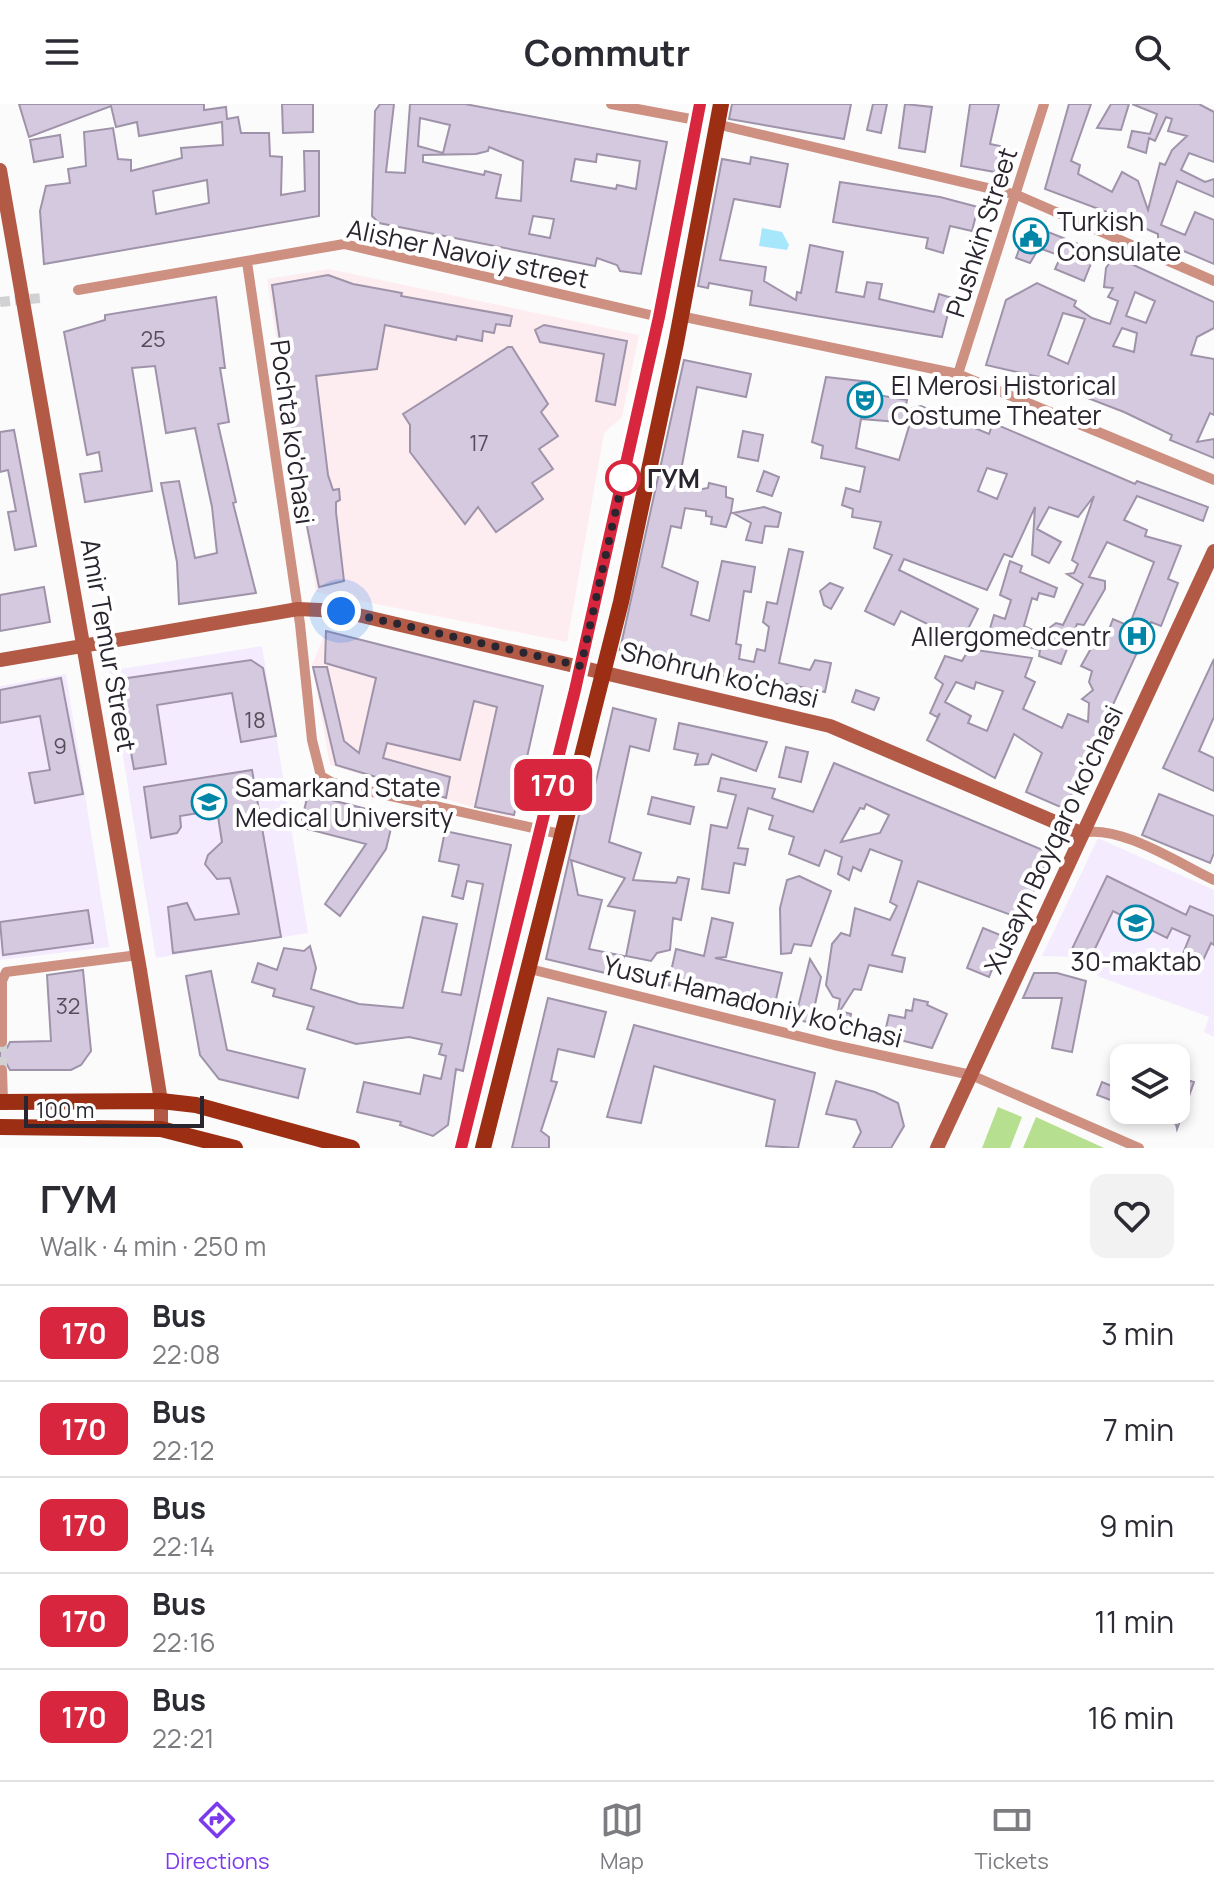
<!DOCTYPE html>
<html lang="en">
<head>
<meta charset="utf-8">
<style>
	:root { --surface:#fff; --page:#f2f2f3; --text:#2b2b33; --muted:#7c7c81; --line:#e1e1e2; --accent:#7c3aed }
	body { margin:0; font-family:Manrope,sans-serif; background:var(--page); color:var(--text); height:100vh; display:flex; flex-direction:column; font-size:30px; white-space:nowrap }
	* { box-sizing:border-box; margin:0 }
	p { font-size:26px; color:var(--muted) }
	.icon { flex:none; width:44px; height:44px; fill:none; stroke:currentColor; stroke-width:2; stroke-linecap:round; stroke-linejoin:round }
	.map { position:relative; height:1044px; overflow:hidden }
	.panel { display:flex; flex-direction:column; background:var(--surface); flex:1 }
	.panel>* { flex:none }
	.badge { padding:0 16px; border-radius:12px; font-size:28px; line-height:52px }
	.buttons { position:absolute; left:1110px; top:940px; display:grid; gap:16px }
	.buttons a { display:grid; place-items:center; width:80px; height:80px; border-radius:16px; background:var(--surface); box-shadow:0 4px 12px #0003; font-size:40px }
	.scale { position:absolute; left:24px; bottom:20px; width:180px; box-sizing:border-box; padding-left:8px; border:4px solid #2a252e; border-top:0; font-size:22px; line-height:28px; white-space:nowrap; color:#2a252e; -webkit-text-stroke:6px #fff; paint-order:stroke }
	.you { position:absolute; width:40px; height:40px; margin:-20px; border:6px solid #fff; border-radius:50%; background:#1a73e8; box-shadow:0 0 0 12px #1a73e833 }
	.map>.badge { position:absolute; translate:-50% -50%; box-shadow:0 0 0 4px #fff }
	.round { display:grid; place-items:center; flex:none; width:84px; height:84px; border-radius:16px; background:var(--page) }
	.headline { display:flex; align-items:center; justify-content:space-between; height:136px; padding:0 40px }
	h1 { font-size:38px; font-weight:700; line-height:60px }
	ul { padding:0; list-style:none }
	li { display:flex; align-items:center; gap:24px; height:96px; padding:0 40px; border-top:2px solid var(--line) }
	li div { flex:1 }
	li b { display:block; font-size:30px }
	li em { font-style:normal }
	li .badge { min-width:88px; font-weight:700; text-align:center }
	header { display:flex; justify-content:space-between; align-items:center; height:104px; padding:0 40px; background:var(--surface); font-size:36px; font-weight:700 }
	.dock { display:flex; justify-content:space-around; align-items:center; height:112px; border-top:2px solid var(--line); background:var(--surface); font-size:22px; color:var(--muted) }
	.dock a { display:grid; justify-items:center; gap:4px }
	.dock .selected { color:var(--accent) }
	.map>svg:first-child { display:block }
</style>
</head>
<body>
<header><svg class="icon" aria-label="menu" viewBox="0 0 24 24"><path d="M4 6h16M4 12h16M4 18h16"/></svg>Commutr<svg class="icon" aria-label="search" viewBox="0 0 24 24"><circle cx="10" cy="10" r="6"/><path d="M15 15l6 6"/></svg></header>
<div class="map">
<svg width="1214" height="1044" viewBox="0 0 1214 1044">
	<rect width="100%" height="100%" fill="#fbfbfb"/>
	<path fill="#fdedf0" d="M329,165L639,231L622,313L604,329L567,538L316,488L267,175Z
		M326,527L543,582L513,715L330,661L312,561Z"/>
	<path fill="#f5ebfe" d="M262,542L308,829L156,854L109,567Z
		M66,570L109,843L0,856V582Z
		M1098,734L1214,786V933L1204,928L1209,913L1100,873L1072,853L1042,852Z"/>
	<path fill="#b6e090" d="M998,1003L1022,1013L1010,1044H982Z
		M1036,1013L1104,1044H1023Z"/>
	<path fill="#a7e7fb" d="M762,124L782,128L789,141L787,146L759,142Z"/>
	<path fill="#d5c9e0" stroke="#9f93aa" stroke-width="2" fill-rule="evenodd" d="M19,0H204V6L226,3L227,15L238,13L241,29H269L270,52L282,53L281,91L305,87L304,47H319V112L44,160L40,107L46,82L70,79L68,65L86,62L84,28L113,24L118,55L131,56V67L182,54L181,44L223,41L222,18L139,32L137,18L116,23L111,2L29,33ZM207,76L209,99L156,110L153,87Z
		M282,0H313V28L283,29Z
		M380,0H394L386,68L405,69L410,0H465L667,38L641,170L620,167L617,161L597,154L595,162L379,119L372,112L375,7ZM420,14L450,21L443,49L418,42ZM489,43L523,57L521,97L496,94L501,71L485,67L484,71L423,58V51L476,50L488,47ZM597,50L640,57L636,85L617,81L616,85L571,77L575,55L596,58ZM533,112L554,115L550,134L529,130Z
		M732,0H851L844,35L729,15Z
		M873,0H887L881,29L867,26Z
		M905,0L932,3L925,48L899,44Z
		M970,0H999L990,40L1000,42L995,68L961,62Z
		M1069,0H1091L1071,57L1080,61L1078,70L1112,88L1122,68L1138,77L1148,106L1160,59L1165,61L1172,46L1187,32L1168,27L1172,15L1166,13L1155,37L1149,34L1146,49L1128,43L1132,27L1150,30L1157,10L1132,0H1199L1214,8V58L1189,49L1181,66L1205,78L1214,75V93L1177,77L1161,121L1185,131L1195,108L1214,116V160L1158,136V130L1112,110L1045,85Z
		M1111,0H1129L1121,26L1097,24Z
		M60,31L63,53L34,58L30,36Z
		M751,53L788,60L780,103L734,95L720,156L766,163L764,177L796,196L797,188L801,189L810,141L843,148L836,188L864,193L867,178L882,180L879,195L934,208L939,190L952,194L942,233L750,201L752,187L709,179L708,184L698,182L722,55L750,60Z
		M840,78L940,93L978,103L972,127L950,122L943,149L926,144L928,134L833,118Z
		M1028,120L1096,147L1084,177L1055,165L1061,152L1039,144L1030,159L1016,154Z
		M1114,152L1214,198V224L1197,233L1191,251L1214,255V311L1210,309L1197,338L1214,335V354L1170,336L1172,331L1124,308L1059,283L1061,278L986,261L1006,196L1037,179L1076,197L1074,202L1092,214L1110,220L1118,197L1108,193L1113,184L1104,183L1106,164ZM1135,188L1155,197L1146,219L1126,212ZM1063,209L1085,215L1068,260L1048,251ZM1122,224L1137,229L1134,248L1113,242Z
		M328,171L353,180L402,189L401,192L512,212L510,222L496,220L494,229L483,227L482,237L457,232L456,236L385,221L377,265L316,272L328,371L333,386L339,385L340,396L336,398V408L344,477L319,483L305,412L272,181Z
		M216,193L225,264H220L229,318L218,320L236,398L233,399L256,489L179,500L177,458L161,379L179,377L195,454L217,449L212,403L195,324L166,329L155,262L132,264L152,387L85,398L80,370L102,367L99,348L87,351L64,228L105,216V211Z
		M544,221L627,237L615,301L596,297L604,250L540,238L535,226Z
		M508,243H512L548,300L541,308L558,332L539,345L553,365L532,379L543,395L496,428L478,403L465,420L410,348V321L403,310Z
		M684,256L751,270L746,293L697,283L678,382L697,386L708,384L709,379L726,383V393L733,395L731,408L726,423L711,420L712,413L706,412V407L685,404L681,424L671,422L662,463L698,478L691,511L709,517L722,457L755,463L751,488L744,487L736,540L741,541L739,555L754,558L757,545L765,547L769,523L763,518L767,498L777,500L789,445L803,448L779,559L810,566L815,556L831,559L825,588L744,571L743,576L619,550Z
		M826,273L870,278L872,290L907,296L905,306L921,302L989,330L993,319L1135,380L1137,377L1208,403L1203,417L1137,392L1124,416L1147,426L1145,432L1181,442L1168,475L1178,479L1161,522L1151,518L1065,705L1026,688L1042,649L1014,630L995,674L927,636L940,609L937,613L930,609L943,580L935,574L945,552L962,557L969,545L1032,554L1025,573L1035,578L1023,605L1062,624L1068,610L1088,618L1089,599L1082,595L1093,586L1089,578L1092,567L1081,562L1093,541L1102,544L1113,515L1129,522L1154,458L1107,438L1089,473L1105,477V485L1084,521L1077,520L1061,560L1039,552L1040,546L988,531L994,511L1005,515L1011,496L1000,491L1010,457L1022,462L1020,468L1057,484L1054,493L1039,489L1037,496L1032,494L1024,522L1041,530L1056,519L1063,521L1083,480L1067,470L1074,469L1078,460L1072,456L1094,392L1078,413L1049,403L1037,425L1061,438L1049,459L1032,451L1035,403L1012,453L1004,450L987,486L904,455L899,466L978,505L962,537L901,507L894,521L865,507L892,451L874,444L881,418L852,413L853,405L842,401L846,384L860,388L865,363L821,354L823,342L812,338ZM861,315L910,319L899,356L856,344ZM987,364L1007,370L997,395L978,387ZM956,578L974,585L976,578L1003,587L987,627L968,619L971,612L945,598Z
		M14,326L36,442L15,446L8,408L16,407L8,366L0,368V328Z
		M743,327L763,331L758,357L738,353Z
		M764,367L779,373L772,392L757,387Z
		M764,403L781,409L778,423L765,422L762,439L746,436L751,419L733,409Z
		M830,479L843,484L831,505L824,501L820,487Z
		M44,483L50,518L0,527V491Z
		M326,527L543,582L514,711L475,703L497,603L474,597L460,656L387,639L383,654L450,673L446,694L336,661L313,563H327L344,637L359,649L376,574L325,559Z
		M1214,555V613L1199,647L1214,654V687L1163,664Z
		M251,556L263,564L276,632L241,638L232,589L157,601L166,660L134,665L121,594L128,574Z
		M61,574L83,690L35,699L29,669L50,666L40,612L0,619V586Z
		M856,586L879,594L874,606L852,598Z
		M613,604L656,615L649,647L630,642L609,738L641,749L633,776L676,779L678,773L689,775L681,816L673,814L670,846L657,849L651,857L626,852L635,807L608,802L625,774L571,756L578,791L602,796L589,845L624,852L618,872L546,855L581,702L590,703Z
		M679,619L767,638L756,667L712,650L708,660L695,661L698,650L674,645Z
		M786,643L808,648L801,678L779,673Z
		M834,659L1050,749L1022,815L918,777L892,851L905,854L902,868L869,861L861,886L854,885L840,907L851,910L848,927L835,925L840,895L833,893L826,881L832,840L841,829L850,832L855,804L890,816L897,802L890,798L902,757L870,745L861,767L853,763L849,776L838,770L842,753L825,746L819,762L789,750L794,733L769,725L773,712L748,704L738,744L748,745L745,761L734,759L729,789L702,785L711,721L727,724L736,691L718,687L721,674L775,685L772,694L813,708ZM866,700L889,711L880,729L841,738L860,704L864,705Z
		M252,666L281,833L173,849L168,803L187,799L195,816L239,810L230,774L217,775L205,760L208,751L222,738L217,706L180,712L181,723L177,729L151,734L144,683Z
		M308,690L394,712L386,745L340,812L325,800L366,740L300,723Z
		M1159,690L1214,712V749L1210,759L1142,731Z
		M652,693L694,703L690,720L648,710Z
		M445,727L511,741L463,967L456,965L448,1021L433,1032L400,1021L401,1018L357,1008L364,978L420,990L424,971L441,975L446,952L439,950L442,940L409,933L356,940L307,925L314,903L273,892L275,885L252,878L258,859L277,866L284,844L304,847L310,842L316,864L311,885L359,900L403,904L423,813L457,820L442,888L461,891L483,780L467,777L463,795L452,792L459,761L439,757Z
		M799,772L831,787L811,842L794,840L791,849L781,850L780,804L787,776Z
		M1107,772L1186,811L1190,802L1214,812V841L1211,839L1199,865L1180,857L1190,832L1172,824L1167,834L1113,807L1089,857L1071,847Z
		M88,806L93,839L3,851L0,818Z
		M712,814L733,819L726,853L715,854L782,869L774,904L668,881L676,845L704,852Z
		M983,824L1005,833L989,873L967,864Z
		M810,855L821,873L811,919L795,915Z
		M83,866L91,947L81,961L71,966H10L6,959L0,958V946L7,944L10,938L51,937L47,871Z
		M211,867L227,946L305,965L298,994L219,975L200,951L186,872Z
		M1034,869H1057L1086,877L1072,948L1052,944L1062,894H1023Z
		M548,894L606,908L594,953L558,945L551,977L557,978L541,1027L549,1033V1044H512Z
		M914,895L928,898L927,901L947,910L932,944L884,932L889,911L905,914L906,906L912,907Z
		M634,921L815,969L798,1044L766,1042L775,996L654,962L641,1019L607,1013Z
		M1124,960V1001L1097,991L1102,978L1114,983Z
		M1176,972L1194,978L1177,1025L1176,1020L1141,1007L1176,1006Z
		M836,977L875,988L898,999L904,1022L891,1044H853L861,1028L856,1016L826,1010Z"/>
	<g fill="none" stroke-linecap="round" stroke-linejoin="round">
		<path stroke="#d1d0d2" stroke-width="10" stroke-dasharray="10 5" stroke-linecap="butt" d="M0,198L41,194
			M2,938V966"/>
		<path stroke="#ce9081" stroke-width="10" d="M611,0L696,16
			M716,20L1017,91L1214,177
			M247,158L300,520L312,636L321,672L333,679L560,730
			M78,186L344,140L659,213
			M680,212L958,270L1214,376
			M958,270L1044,0
			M1081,729C1120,720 1178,759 1214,776
			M526,864L834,941L971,971L1139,1044
			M2,938V877L6,868L138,851
			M2,966L3,998"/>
		<path stroke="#b25a45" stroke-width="14" d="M0,66L140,866L161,997V1025
			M0,556L298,505L341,507L830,622L1081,729
			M937,1044L1214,447"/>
		<path stroke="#9b2e13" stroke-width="16" d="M0,998L161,997L196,1001L352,1044
			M0,1023L161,1025L235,1044
			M461,1044L581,562L659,213L700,0
			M483,1044L621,498L676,239L721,0"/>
	</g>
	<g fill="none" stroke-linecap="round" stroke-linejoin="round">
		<g stroke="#fff" stroke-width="18">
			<path id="line" d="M461,1044L575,586L659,213L700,0"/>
		</g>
		<use href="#line" stroke="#d7263d" stroke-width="12"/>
		<path stroke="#2a252e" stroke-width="8" stroke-dasharray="0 14.4" d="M341,507L581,562L625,365L623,374"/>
	</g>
	<defs>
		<g id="civic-ring" transform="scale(1.8)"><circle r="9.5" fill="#fff" stroke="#0286a8" stroke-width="1.5"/><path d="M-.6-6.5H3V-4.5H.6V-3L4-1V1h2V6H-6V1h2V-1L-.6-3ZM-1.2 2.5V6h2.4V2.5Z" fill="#0286a8"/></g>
		<g id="theatre-ring" transform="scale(1.8)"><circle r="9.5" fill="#fff" stroke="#0286a8" stroke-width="1.5"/><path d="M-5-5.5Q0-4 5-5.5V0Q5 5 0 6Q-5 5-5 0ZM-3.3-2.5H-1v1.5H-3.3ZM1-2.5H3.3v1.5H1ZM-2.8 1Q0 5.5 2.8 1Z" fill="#0286a8"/></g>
		<g id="hospital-ring" transform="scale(1.8)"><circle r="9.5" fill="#fff" stroke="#0286a8" stroke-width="1.5"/><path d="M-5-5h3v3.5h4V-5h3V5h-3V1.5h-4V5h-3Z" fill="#0286a8"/></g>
		<g id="university-ring" transform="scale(1.8)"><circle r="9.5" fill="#fff" stroke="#0286a8" stroke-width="1.5"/><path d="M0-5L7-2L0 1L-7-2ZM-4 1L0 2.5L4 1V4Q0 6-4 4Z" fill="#0286a8"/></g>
		<g id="school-ring" transform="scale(1.8)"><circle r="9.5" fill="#fff" stroke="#0286a8" stroke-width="1.5"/><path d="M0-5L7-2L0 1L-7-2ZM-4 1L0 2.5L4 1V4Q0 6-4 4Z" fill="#0286a8"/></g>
	</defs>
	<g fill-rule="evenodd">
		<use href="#civic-ring" x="1031" y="132"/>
		<use href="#theatre-ring" x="865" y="296"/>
		<use href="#hospital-ring" x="1137" y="532"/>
		<use href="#university-ring" x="209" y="698"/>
		<use href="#school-ring" x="1136" y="819"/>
	</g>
	<circle fill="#fff" stroke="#d7263d" stroke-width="4" cx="623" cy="374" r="16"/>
	<g text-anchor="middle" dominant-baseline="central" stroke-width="8" stroke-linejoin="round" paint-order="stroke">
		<g font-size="22" fill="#554e5a">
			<text x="153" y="235">25</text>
			<text x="479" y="339">17</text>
			<text x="255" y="616">18</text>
			<text x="60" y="642">9</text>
			<text x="68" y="902">32</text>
		</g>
		<g font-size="26" fill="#2a252e" stroke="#fff" text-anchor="start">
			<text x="1057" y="117">Turkish<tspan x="1057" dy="30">Consulate</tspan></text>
			<text x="891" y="281">El Merosi Historical<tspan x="891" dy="30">Costume Theater</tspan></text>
			<text x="1111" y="532" text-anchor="end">Allergomedcentr</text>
			<text x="235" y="683">Samarkand State<tspan x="235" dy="30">Medical University</tspan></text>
			<text x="1136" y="857" text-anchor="middle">30-maktab</text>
		</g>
		<g font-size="26" fill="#2a252e" stroke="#fff">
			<text transform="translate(981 128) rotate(-72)">Pushkin Street</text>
			<text transform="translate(468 149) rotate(12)">Alisher Navoiy street</text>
			<text transform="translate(293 328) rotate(82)">Pochta ko'chasi</text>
			<text transform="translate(109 541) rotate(80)">Amir Temur Street</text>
			<text transform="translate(720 570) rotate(14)">Shohruh ko'chasi</text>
			<text transform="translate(1053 735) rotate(-65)">Xusayn Boyqaro ko'chasi</text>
			<text transform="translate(753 897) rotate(14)">Yusuf Hamadoniy ko'chasi</text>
		</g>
		<g font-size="26" font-weight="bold" fill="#2a252e" stroke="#fff" text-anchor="start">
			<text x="647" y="374">ГУМ</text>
		</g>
	</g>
</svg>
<div class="buttons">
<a><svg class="icon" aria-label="layers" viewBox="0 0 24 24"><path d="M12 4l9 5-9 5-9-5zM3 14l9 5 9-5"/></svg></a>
</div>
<div class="scale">100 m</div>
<div class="you" style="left:341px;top:507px"></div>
<b class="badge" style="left:553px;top:681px;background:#d7263d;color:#fff">170</b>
</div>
<section class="panel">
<div class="headline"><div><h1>ГУМ</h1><p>Walk · 4 min · 250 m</p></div><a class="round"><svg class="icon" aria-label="heart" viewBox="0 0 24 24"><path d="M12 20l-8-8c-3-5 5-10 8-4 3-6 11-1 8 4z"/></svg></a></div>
<ul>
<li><span class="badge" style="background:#d7263d;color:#fff">170</span><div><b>Bus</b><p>22:08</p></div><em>3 min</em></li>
<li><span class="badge" style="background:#d7263d;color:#fff">170</span><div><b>Bus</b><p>22:12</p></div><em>7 min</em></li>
<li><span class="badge" style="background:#d7263d;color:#fff">170</span><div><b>Bus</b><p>22:14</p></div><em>9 min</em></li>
<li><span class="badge" style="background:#d7263d;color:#fff">170</span><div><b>Bus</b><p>22:16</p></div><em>11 min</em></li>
<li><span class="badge" style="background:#d7263d;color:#fff">170</span><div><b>Bus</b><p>22:21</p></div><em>16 min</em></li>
</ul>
</section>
<nav class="dock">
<a class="selected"><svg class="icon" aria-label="directions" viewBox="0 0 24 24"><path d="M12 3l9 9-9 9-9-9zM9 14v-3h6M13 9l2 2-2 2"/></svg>Directions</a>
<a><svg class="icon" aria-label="map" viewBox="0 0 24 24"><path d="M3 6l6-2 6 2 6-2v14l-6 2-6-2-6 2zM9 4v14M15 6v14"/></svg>Map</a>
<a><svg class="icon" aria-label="tickets" viewBox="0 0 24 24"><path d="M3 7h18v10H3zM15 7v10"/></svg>Tickets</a>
</nav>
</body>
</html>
